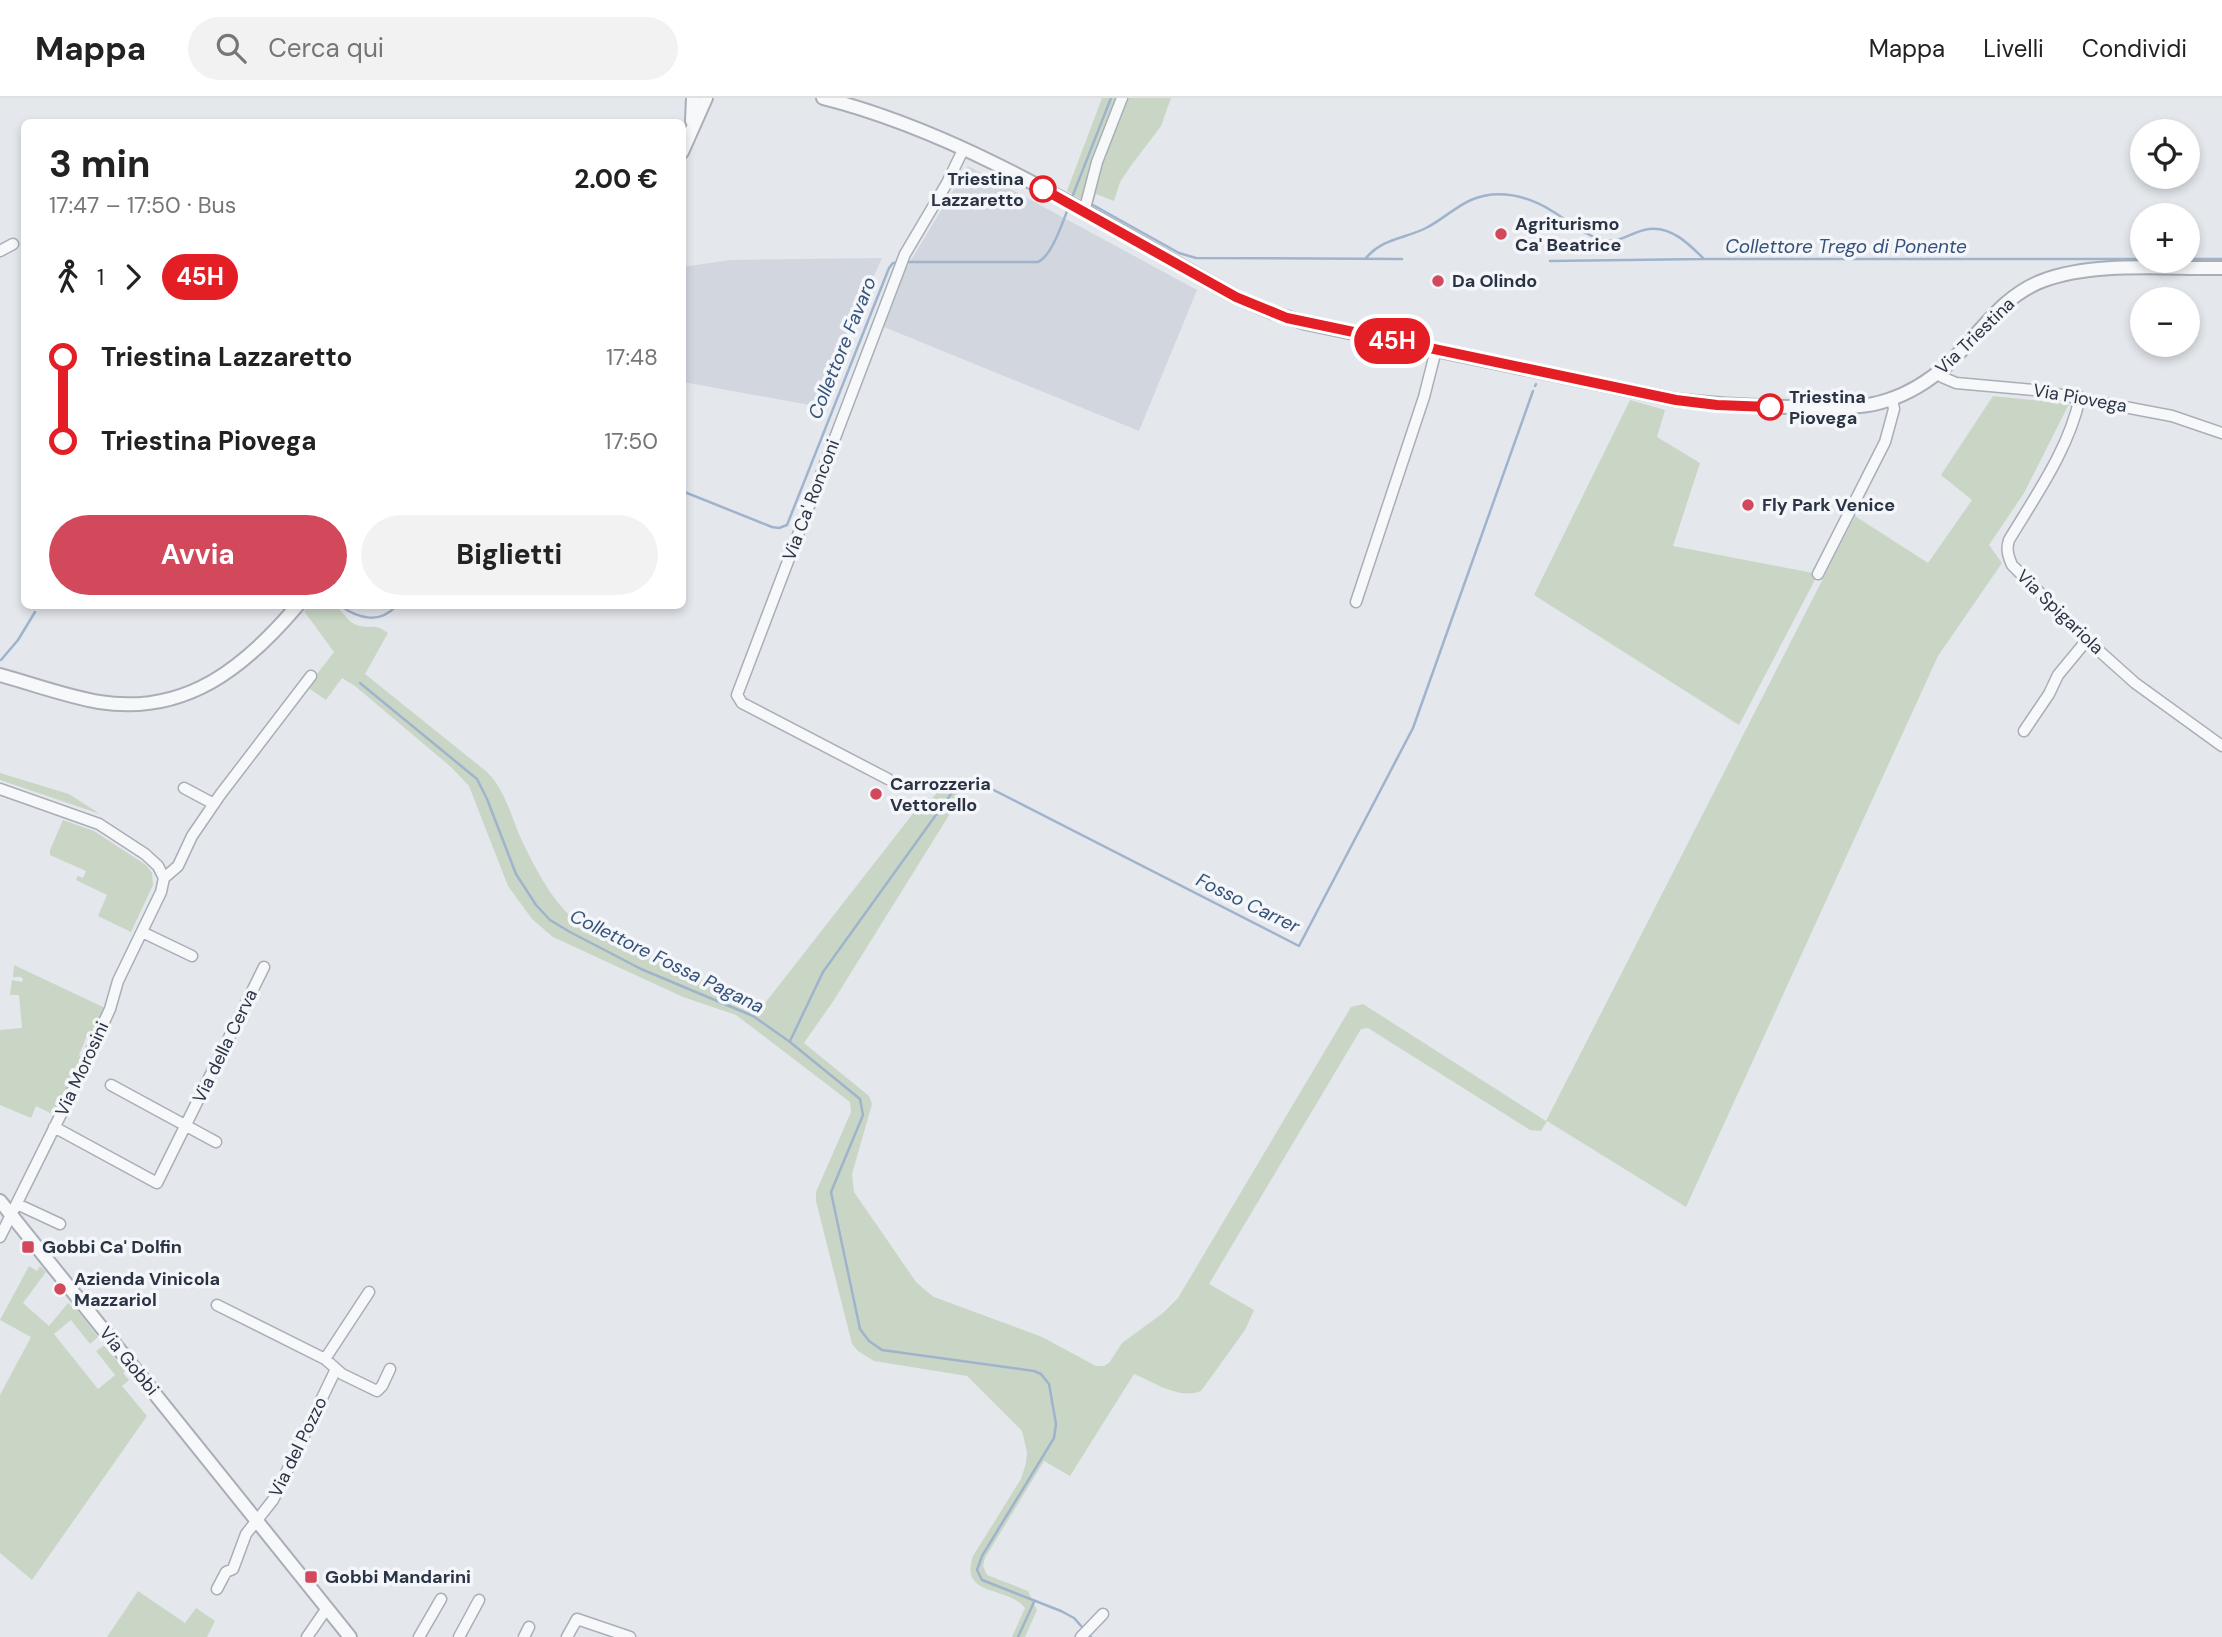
<!DOCTYPE html>
<html lang="it">
<head>
<meta charset="utf-8">
<style>
	:root { --surface:#fff; --page:#f2f2f2; --text:#222; --muted:#767676; --line:#e0e0e0; --accent:#d1495b }
	body { margin:0; font-family:"DM Sans",sans-serif; background:var(--page); color:var(--text); height:100vh; display:flex; flex-direction:column; font-size:26px; white-space:nowrap }
	* { box-sizing:border-box; margin:0 }
	p { font-size:23px; color:var(--muted) }
	.icon { flex:none; width:38px; height:38px; fill:none; stroke:currentColor; stroke-width:2; stroke-linecap:round; stroke-linejoin:round }
	.map { position:relative; flex:1; overflow:hidden }
	.sheet { position:absolute; left:21px; top:21px; width:665px; height:490px; display:flex; flex-direction:column; background:var(--surface); border-radius:10px; box-shadow:0 4px 10px #0003 }
	.sheet>* { flex:none }
	.badge { padding:0 14px; border-radius:23px; font-size:24px; line-height:46px }
	.fabs { position:absolute; left:2130px; top:21px; display:grid; gap:14px }
	.fabs a { display:grid; place-items:center; width:70px; height:70px; border-radius:50%; background:var(--surface); box-shadow:0 4px 10px #0003; font-size:35px }
	.map>.badge { position:absolute; translate:-50% -50%; box-shadow:0 0 0 4px #fff }
	.legs { display:flex; align-items:center; gap:10px; height:77px; padding:0 28px; font-size:23px }
	.legs p { margin-inline-start:auto }
	.head { display:flex; align-items:center; justify-content:space-between; height:119px; padding:0 28px }
	h1 { font-size:38px; font-weight:700; line-height:52px }
	.button { display:flex; gap:14px; margin-top:auto; padding:14px 28px }
	.button a { flex:1; height:80px; border-radius:42px; background:var(--accent); color:#fff; font-size:28px; font-weight:700; line-height:80px; text-align:center }
	.button a+a { background:var(--page); color:var(--text) }
	ul { padding:0 28px; list-style:none }
	li { display:flex; align-items:center; gap:24px; height:84px; font-size:26px }
	li i { display:grid; place-items:center; width:10px; height:100%; margin:0 9px; background:currentColor }
	li i::after { content:''; width:18px; height:18px; margin:-9px; border:5px solid; border-radius:50%; background:var(--surface) }
	li p { margin-inline-start:auto }
	li:first-child i { background:linear-gradient(#0000 50%,currentColor 0) }
	li:last-child i { background:linear-gradient(currentColor 50%,#0000 0) }
	header { display:flex; align-items:center; gap:42px; box-sizing:border-box; height:98px; padding:0 35px; background:var(--surface); border-bottom:2px solid var(--line) }
	header strong { font-size:33px }
	nav { display:flex; gap:38px; margin-inline-start:auto; font-size:24px }
	.search { width:490px; height:63px; background:var(--page); display:flex; align-items:center; gap:18px; box-sizing:border-box; padding:0 24px; border-radius:38px; color:var(--muted); font-size:26px }
	.map>svg:first-child { display:block }
</style>
</head>
<body>
<header>
<strong>Mappa</strong>
<div class="search"><svg class="icon" aria-label="search" viewBox="0 0 24 24"><circle cx="10" cy="10" r="6"/><path d="M15 15l6 6"/></svg>Cerca qui</div>
<nav><a>Mappa</a><a>Livelli</a><a>Condividi</a></nav>
</header>
<div class="map">
<svg width="2222" height="1539" viewBox="0 0 2222 1539">
	<rect width="100%" height="100%" fill="#e4e7ec"/>
	<path fill="#d2d6de" d="M968,68L1197,192L1139,333L884,229L905,172Z
		M882,160L815,308L683,284V169L730,162Z"/>
	<path fill="#c9d6c5" d="M1102,0H1171L1161,28L1130,69L1120,84L1114,103L1096,96L1092,108L1067,93Z
		M1993,298L2069,306L2024,395L1989,447L2002,465L1938,558L1686,1109L1547,1023L1541,1033L1530,1032L1368,930L1361,931L1209,1186L1254,1212L1245,1232L1201,1293C1179,1302 1154,1284 1134,1276L1070,1378L1044,1363L985,1460L983,1468L987,1477L1028,1493L1037,1512L1025,1539H1012L1025,1510C1007,1487 959,1500 973,1458L1021,1381L1026,1365L1027,1354L1022,1333L967,1278L874,1263L858,1253L852,1246L816,1103V1094L851,1014L850,1004L736,917L683,899L553,839L532,821L508,788L469,688L451,669L355,588L342,580L326,602L307,589L334,554L304,513L309,508C319,508 333,505 341,513C347,519 348,524 357,527C371,532 373,524 388,535L365,576L487,674C506,693 511,719 522,743C535,770 549,797 570,818L762,909L922,704L926,707L945,686L961,698L834,902L804,945L869,998L872,1006L852,1076L854,1094L916,1184L925,1192L934,1199L1042,1239L1096,1268H1104L1109,1265L1122,1245L1163,1215L1178,1200L1351,909L1363,906L1546,1023L1855,418L1928,465L1972,402L1941,377Z
		M1630,302L1665,312L1657,339L1700,365L1673,448L1818,476L1739,627L1534,497Z
		M0,675L69,696L100,716L0,682Z
		M63,722L94,733L146,767L152,775L153,787L131,834L98,818L107,797L76,782L78,778L83,780L86,773L50,757V752Z
		M14,867L105,910L93,937L88,935L79,957L83,959L56,1018L36,1008L31,1020L0,1007V932L22,930L19,897H10L12,882L22,884L23,881L21,879H13Z
		M29,1168L37,1173L40,1168L46,1174L23,1205L49,1228L68,1205L76,1211L98,1239L90,1246L71,1222L54,1236L98,1291L115,1277L96,1253L105,1247L125,1273L123,1275L129,1282L122,1288L147,1318L32,1482L0,1455V1297L31,1239L0,1222Z
		M138,1493L185,1525L196,1510L215,1523L207,1539H107Z"/>
	<g fill="none" stroke-linecap="round" stroke-linejoin="round">
		<path stroke="#9fb4cc" stroke-width="2.5" d="M22,99H24
			M1071,102L1111,0
			M1093,107L1179,155L1196,160L1402,161
			M1366,160C1383,140 1404,141 1426,130C1442,122 1455,109 1471,102C1498,90 1528,98 1552,113C1569,123 1583,137 1603,142C1621,146 1632,133 1649,131C1671,128 1689,146 1703,160
			M2188,161H2222
			M1550,163L1703,161H2142
			M904,164H1038C1052,158 1063,123 1069,108
			M1535,288L1536,286
			M682,393L772,429L779,430L787,427L889,170L893,165H897
			M341,508C359,521 380,526 396,508
			M1,562L18,542L35,514
			M360,585L477,681L487,701L516,776L536,807L550,822L570,834L641,871L753,918L790,944L860,1001L863,1017L831,1094L860,1231L869,1243L882,1252L1034,1273L1041,1276L1049,1286L1056,1326L1054,1340L982,1458L977,1472L982,1482L1061,1513L1074,1520L1091,1539
			M790,943L823,874L951,696L965,684H978L1299,848L1413,630L1533,293
			M1018,1539L1034,1504"/>
		<g stroke="#a9aeb7" stroke-width="13">
			<path id="minor" d="M1084,114L1097,64L1122,0
				M0,153L13,146
				M1938,275L1942,279L1956,285L2035,292L2172,318L2222,335
				M2080,299C2069,351 2036,397 2009,442C2006,451 2008,458 2012,467L2087,542L2135,585L2222,648
				M1818,476L1885,344L1894,311L1892,301
				M1356,504L1424,299L1436,252
				M2024,633L2049,596L2058,577L2087,542
				M888,681L742,605L737,597L905,156L947,85L963,52
				M184,690L214,706
				M0,691L99,726L145,756L158,768L164,780L161,794L118,883L110,911L70,998L0,1139
				M164,780L178,768L192,738L220,697L311,578
				M142,834L192,858
				M111,987L216,1044
				M54,1029L157,1085L264,869
				M17,1106L60,1126
				M217,1207L325,1261L342,1276L377,1293L382,1288L390,1271
				M325,1261L369,1194
				M217,1491L226,1474L233,1471L246,1436L273,1402L336,1271
				M307,1539L327,1510
				M419,1539L441,1501
				M459,1539L479,1502
				M524,1539L529,1529
				M567,1539L577,1521L630,1539
				M1081,1539L1103,1516"/>
		</g>
		<g stroke="#a9aeb7" stroke-width="16">
			<path id="tertiary" d="M823,0C967,36 1107,127 1236,199L1271,214L1305,225L1676,302C1720,307 1764,309 1809,309C1835,309 1863,311 1888,302C1910,295 1930,282 1947,267C1979,238 2000,199 2042,183C2094,163 2167,171 2222,170
				M692,23L693,0
				M682,54L706,0
				M0,577C33,586 65,598 99,604C186,618 245,569 297,508
				M0,1103L350,1539"/>
		</g>
		<use href="#minor" stroke="#f7f8fa" stroke-width="10"/>
		<use href="#tertiary" stroke="#f7f8fa" stroke-width="12"/>
	</g>
	<g fill="none" stroke-linecap="round" stroke-linejoin="round">
		<g stroke="#fff" stroke-width="16">
			<path id="line-1" d="M1043,91L1236,199L1287,220L1676,302L1717,307L1770,309"/>
		</g>
		<use href="#line-1" stroke="#e31e24" stroke-width="10"/>
	</g>
	<g fill="#fff" stroke="#e31e24" stroke-width="3.5">
		<circle cx="1043" cy="91" r="12"/>
		<circle cx="1770" cy="309" r="12"/>
	</g>
	<g fill="#d1495b" stroke="#f4f6f9" stroke-width="2.5">
		<circle cx="1501" cy="136" r="7"/>
		<circle cx="1438" cy="183" r="7"/>
		<circle cx="1748" cy="407" r="7"/>
		<circle cx="876" cy="696" r="7"/>
		<rect x="21" y="1142" width="14" height="14" rx="3.5"/>
		<circle cx="60" cy="1191" r="7"/>
		<rect x="304" y="1472" width="14" height="14" rx="3.5"/>
	</g>
	<g text-anchor="middle" dominant-baseline="central" stroke-width="7" stroke-linejoin="round" paint-order="stroke">
		<g font-size="18" font-weight="bold" fill="#2b3445" stroke="#f4f6f9" text-anchor="end">
			<text x="1024" y="81">Triestina<tspan x="1024" dy="21">Lazzaretto</tspan></text>
			<text x="1789" y="299" text-anchor="start">Triestina<tspan x="1789" dy="21">Piovega</tspan></text>
		</g>
		<g font-size="18" font-weight="bold" fill="#2b3445" stroke="#f4f6f9" text-anchor="start">
			<text x="1515" y="126">Agriturismo<tspan x="1515" dy="21">Ca' Beatrice</tspan></text>
			<text x="1452" y="183">Da Olindo</text>
			<text x="1762" y="407">Fly Park Venice</text>
			<text x="890" y="686">Carrozzeria<tspan x="890" dy="21">Vettorello</tspan></text>
			<text x="42" y="1149">Gobbi Ca' Dolfin</text>
			<text x="74" y="1181">Azienda Vinicola<tspan x="74" dy="21">Mazzariol</tspan></text>
			<text x="325" y="1479">Gobbi Mandarini</text>
		</g>
		<g font-size="18" fill="#2b3445" stroke="#f4f6f9">
			<text transform="translate(1975 238) rotate(-44)">Via Triestina</text>
			<text transform="translate(2080 300) rotate(10)">Via Piovega</text>
			<text transform="translate(811 402) rotate(-69)">Via Ca' Ronconi</text>
			<text transform="translate(2060 514) rotate(44)">Via Spigariola</text>
			<text transform="translate(225 948) rotate(-64)">Via della Cerva</text>
			<text transform="translate(82 971) rotate(-65)">Via Morosini</text>
			<text transform="translate(129 1263) rotate(51)">Via Gobbi</text>
			<text transform="translate(298 1349) rotate(-64)">Via del Pozzo</text>
		</g>
		<g font-size="19" font-style="italic" fill="#34527a" stroke="#f4f6f9">
			<text x="1846" y="148">Collettore Trego di Ponente</text>
			<text transform="translate(842 250) rotate(-68)">Collettore Favaro</text>
			<text transform="translate(1248 805) rotate(26)">Fosso Carrer</text>
			<text transform="translate(667 863) rotate(26)">Collettore Fossa Pagana</text>
		</g>
	</g>
</svg>
<div class="fabs">
<a><svg class="icon" aria-label="locate" viewBox="0 0 24 24"><circle cx="12" cy="12" r="6"/><path d="M12 2v4M12 18v4M2 12h4M18 12h4"/></svg></a>
<a>+</a>
<a>−</a>
</div>
<b class="badge" style="left:1392px;top:243px;background:#e31e24;color:#fff">45H</b>
<section class="sheet">
<div class="head"><div><h1>3 min</h1><p>17:47 – 17:50 · Bus</p></div><b>2.00 €</b></div>
<div class="legs"><svg class="icon" aria-label="walk" viewBox="0 0 24 24"><circle cx="13" cy="4" r="2"/><path d="M13 8l-2 6 4 7M11 14l-3 7M7 12l3-4h3l4 4"/></svg>1<svg class="icon" aria-label="forward" viewBox="0 0 24 24"><path d="M9 5l7 7-7 7"/></svg><b class="badge" style="background:#e31e24;color:#fff">45H</b></div>
<ul>
<li><i style="color:#e31e24"></i><b>Triestina Lazzaretto</b><p>17:48</p></li>
<li><i style="color:#e31e24"></i><b>Triestina Piovega</b><p>17:50</p></li>
</ul>
<div class="button"><a>Avvia</a><a>Biglietti</a></div>
</section>
</div>
</body>
</html>
